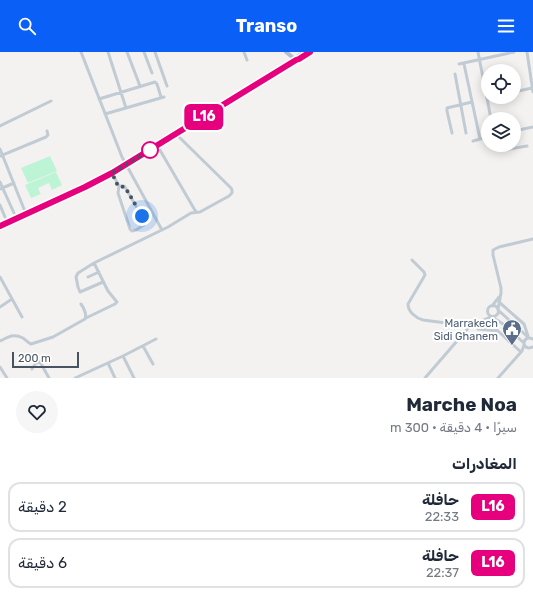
<!DOCTYPE html>
<html lang="ar">
<head>
<meta charset="utf-8">
<style>
	:root { --surface:#fff; --page:#f6f6f7; --text:#1f2937; --muted:#747a83; --line:#e0e1e3; --accent:#0a60f6 }
	body { margin:0; font-family:Rubik,"Noto Naskh Arabic",sans-serif; background:var(--page); color:var(--text); direction:rtl; height:100vh; display:flex; flex-direction:column; font-size:15px; white-space:nowrap }
	* { box-sizing:border-box; margin:0 }
	p { font-size:13px; color:var(--muted) }
	.icon { flex:none; width:22px; height:22px; fill:none; stroke:currentColor; stroke-width:2; stroke-linecap:round; stroke-linejoin:round }
	.map { position:relative; height:326px; overflow:hidden; direction:ltr }
	.sheet { display:flex; flex-direction:column; background:var(--surface); flex:1 }
	.sheet>* { flex:none }
	.badge { padding:0 8px; border-radius:6px; font-size:14px; line-height:26px }
	.controls { position:absolute; left:481px; top:12px; display:grid; gap:8px }
	.controls a { display:grid; place-items:center; width:40px; height:40px; border-radius:50%; background:var(--surface); box-shadow:0 2px 10px #0003; font-size:20px }
	.scale { position:absolute; left:12px; bottom:10px; width:67px; box-sizing:border-box; padding-left:4px; border:2px solid #475361; border-top:0; font-size:11px; line-height:14px; white-space:nowrap; color:#475361; -webkit-text-stroke:3px #fff; paint-order:stroke }
	.you { position:absolute; width:20px; height:20px; margin:-10px; border:3px solid #fff; border-radius:50%; background:#1a73e8; box-shadow:0 0 0 6px #1a73e833 }
	.map>.badge { position:absolute; translate:-50% -50%; box-shadow:0 0 0 2px #fff }
	h2 { padding:0 16px; font-size:15px; line-height:36px }
	.round { display:grid; place-items:center; flex:none; width:42px; height:42px; border-radius:21px; background:var(--page) }
	.overview { display:flex; align-items:center; justify-content:space-between; height:68px; padding:0 16px }
	h1 { font-size:19px; font-weight:700; line-height:30px }
	ul { padding:0; list-style:none }
	li { display:flex; align-items:center; gap:12px; height:50px; margin:0 8px 6px; padding:0 8px; border:2px solid var(--line); border-radius:12px }
	li div { flex:1 }
	li b { display:block; font-size:15px }
	li em { font-style:normal }
	li .badge { min-width:44px; font-weight:700; text-align:center }
	header { display:flex; justify-content:space-between; align-items:center; height:52px; padding:0 16px; background:var(--accent); color:#fff; font-size:18px; font-weight:700 }
	.map>svg:first-child { display:block }
</style>
</head>
<body>
<header><svg class="icon" aria-label="menu" viewBox="0 0 24 24"><path d="M4 6h16M4 12h16M4 18h16"/></svg>Transo<svg class="icon" aria-label="search" viewBox="0 0 24 24"><circle cx="10" cy="10" r="6"/><path d="M15 15l6 6"/></svg></header>
<div class="map">
<svg width="533" height="326" viewBox="0 0 533 326">
	<rect width="100%" height="100%" fill="#f4f2f1"/>
	<path fill="#bef4d6" d="M50,104L57,119L28,131L21,116Z
		M56,120L62,133L52,138L49,131L38,136L41,142L31,146L25,133Z"/>
	<g fill="none" stroke-linecap="round" stroke-linejoin="round">
		<path stroke="#c1cbd4" stroke-width="3" d="M81,0L122,105L162,178
			M108,0L126,56
			M127,0L140,34
			M144,0L152,21
			M155,0L167,34
			M244,0L247,8
			M478,0L491,67
			M527,0L533,40
			M459,12L514,0
			M464,12L480,87
			M455,22L466,81
			M514,40L532,36
			M99,47L155,30L157,32L161,45
			M105,62L164,45
			M0,74L51,49
			M514,79L533,75
			M452,81L447,59V56L472,50
			M473,89L488,85
			M157,93L196,160
			M496,93L498,97L503,98L527,94
			M0,97L26,162
			M0,104L46,85L48,83L47,79
			M112,121L119,134L118,141L130,177L132,179L136,178L144,173L145,170L125,135L124,134H119
			M0,130L14,161
			M0,137L14,131
			M0,153L5,165
			M0,174L85,135L112,121L296,8
			M412,208L424,220L425,223L408,252C408,260 416,266 423,268L470,274
			M0,225L22,265
			M88,225L99,220
			M103,230L80,240L78,235L76,225L78,221L94,211L168,175L191,161L200,160L229,144L232,141V138L231,136L176,82
			M499,250L524,272L528,284
			M487.5 259a5.5 5.5 0 1 1 11 0a5.5 5.5 0 1 1-11 0Z
			M492,254L499,245
			M0,255L12,247
			M498,257L501,241V236L493,203V198L499,195L533,187
			M498,258L529,286
			M492,265L503,272L524,291
			M86,266L115,252L117,250L108,239L94,211
			M495,267L497,279
			M476,271L478,277L498,279L521,300
			M533,287C521,282 521,300 533,295
			M0,289C9,285 13,281 23,286C26,288 28,291 31,292L53,285L85,267C87,263 84,256 81,252
			M143,294L153,312
			M123,304L134,326
			M108,311L115,326
			M0,315L7,326
			M32,317L36,311L40,310L49,326
			M75,326L123,304L156,287
			M425,326L470,274L491,265
			M498,326L522,299L524,293"/>
		<path stroke="#afbed2" stroke-width="4" d="M286,0L296,8
			M296,8L299,7L310,0
			M296,8L297,5L304,0"/>
	</g>
	<g fill="none" stroke-linecap="round" stroke-linejoin="round">
		<g stroke="#fff" stroke-width="9">
			<path id="line" d="M0,174L85,135L112,121L296,8L299,7L310,0"/>
		</g>
		<use href="#line" stroke="#e6007e" stroke-width="6"/>
		<path stroke="#475361" stroke-width="4" stroke-dasharray="0 7.2" d="M142,164L125,135L118,134L112,121L150,98"/>
	</g>
	<defs>
		<g id="civic-pin" transform="scale(1)"><path d="M0 17L-7.5 6A9.5 9.5 0 1 1 7.5 6Z" fill="#5c6f8a" stroke="#fff"/><path d="M-.6-6.5H3V-4.5H.6V-3L4-1V1h2V6H-6V1h2V-1L-.6-3ZM-1.2 2.5V6h2.4V2.5Z" fill="#fff"/></g>
	</defs>
	<g fill-rule="evenodd">
		<use href="#civic-pin" x="512" y="277"/>
	</g>
	<circle fill="#fff" stroke="#e6007e" stroke-width="2" cx="150" cy="98" r="8"/>
	<g text-anchor="middle" dominant-baseline="central" stroke-width="4" stroke-linejoin="round" paint-order="stroke">
		<g font-size="11" fill="#4e5e75" stroke="#fff" text-anchor="end">
			<text x="498" y="271">Marrakech<tspan x="498" dy="13">Sidi Ghanem</tspan></text>
		</g>
	</g>
</svg>
<div class="controls">
<a><svg class="icon" aria-label="locate" viewBox="0 0 24 24"><circle cx="12" cy="12" r="6"/><path d="M12 2v4M12 18v4M2 12h4M18 12h4"/></svg></a>
<a><svg class="icon" aria-label="layers" viewBox="0 0 24 24"><path d="M12 4l9 5-9 5-9-5zM3 14l9 5 9-5"/></svg></a>
</div>
<div class="scale">200 m</div>
<div class="you" style="left:142px;top:164px"></div>
<b class="badge" style="left:204px;top:65px;background:#e6007e;color:#fff">L16</b>
</div>
<section class="sheet">
<div class="overview"><div><h1>Marche Noa</h1><p>سيرًا · 4 دقيقة · 300 m</p></div><a class="round"><svg class="icon" aria-label="heart" viewBox="0 0 24 24"><path d="M12 20l-8-8c-3-5 5-10 8-4 3-6 11-1 8 4z"/></svg></a></div>
<h2>المغادرات</h2>
<ul>
<li><span class="badge" style="background:#e6007e;color:#fff">L16</span><div><b>حافلة</b><p>22:33</p></div><em>2 دقيقة</em></li>
<li><span class="badge" style="background:#e6007e;color:#fff">L16</span><div><b>حافلة</b><p>22:37</p></div><em>6 دقيقة</em></li>
</ul>
</section>
</body>
</html>
